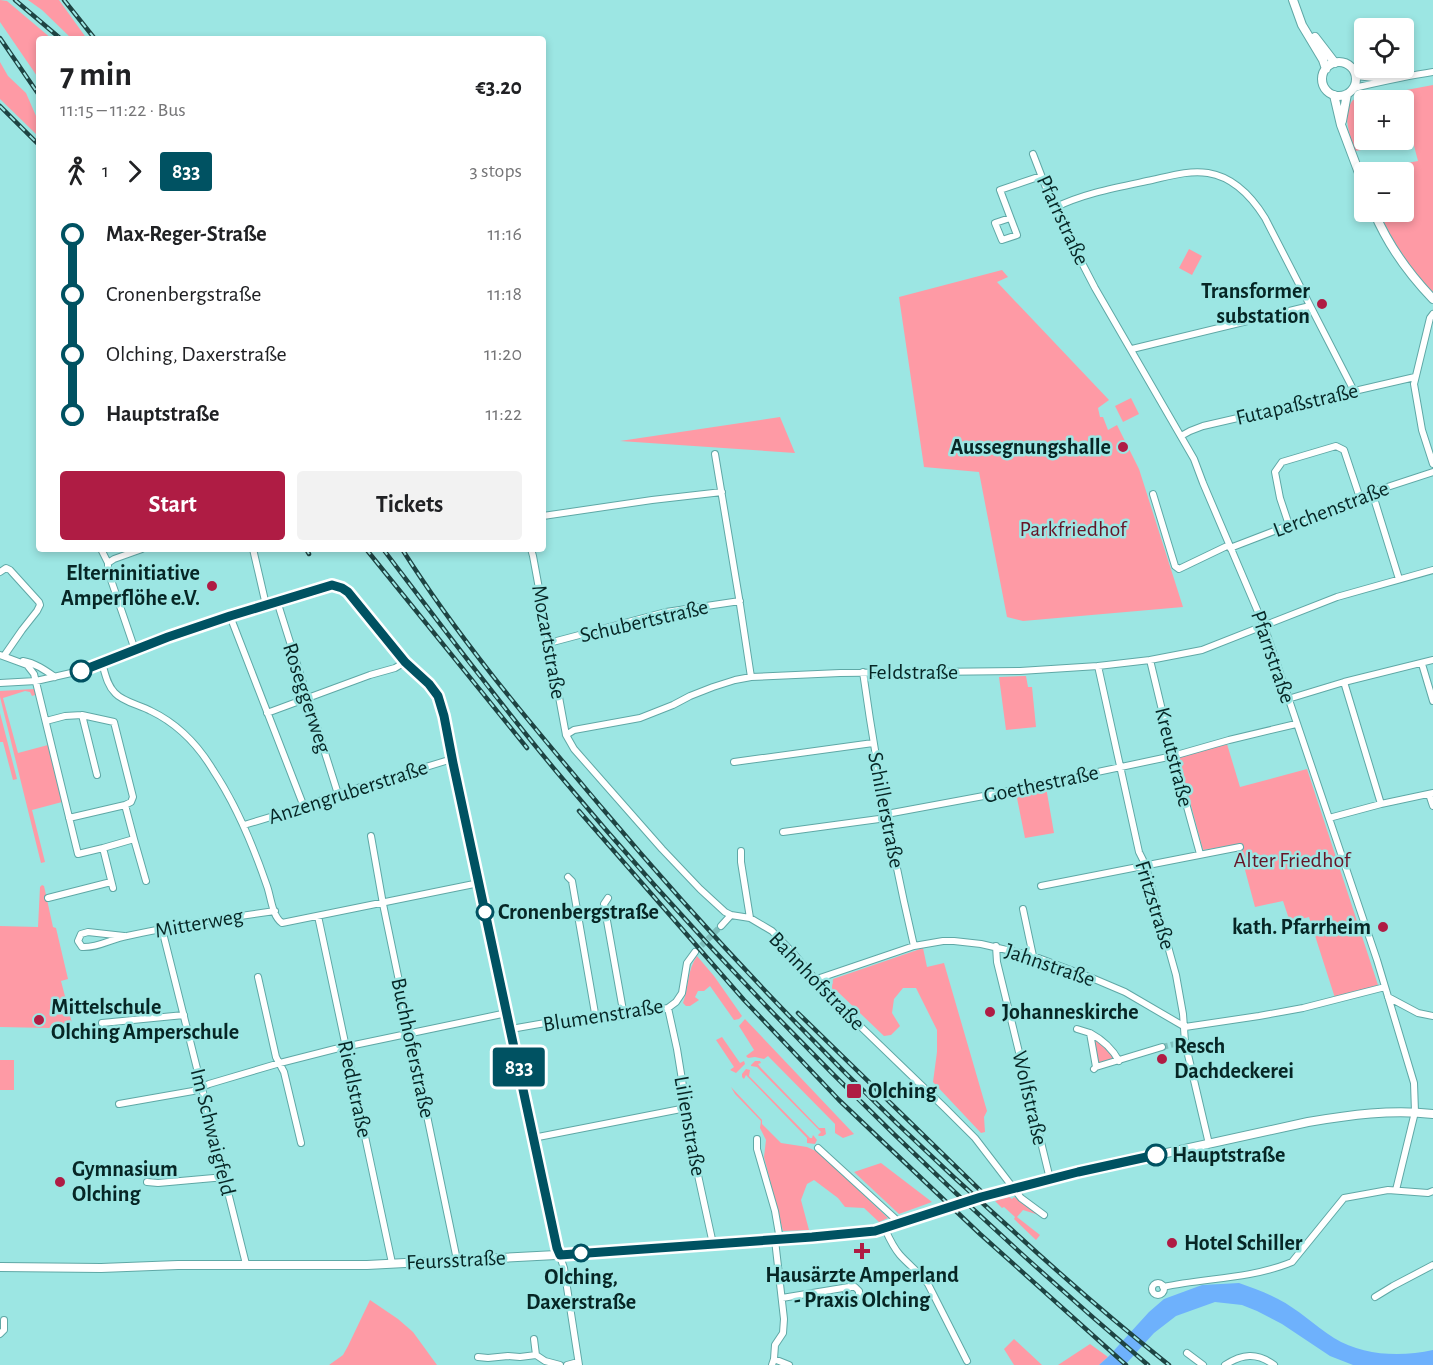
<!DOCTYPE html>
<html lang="en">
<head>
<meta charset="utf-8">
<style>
	:root { --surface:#fff; --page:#f2f2f2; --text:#202124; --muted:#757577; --accent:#af1c44 }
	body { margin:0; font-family:"Alegreya Sans",sans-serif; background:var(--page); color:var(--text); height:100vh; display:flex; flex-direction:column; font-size:22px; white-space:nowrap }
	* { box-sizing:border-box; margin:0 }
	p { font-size:20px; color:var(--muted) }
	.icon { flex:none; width:33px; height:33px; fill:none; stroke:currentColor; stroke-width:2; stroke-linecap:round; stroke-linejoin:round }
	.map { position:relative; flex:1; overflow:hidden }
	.sheet { position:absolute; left:36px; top:36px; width:510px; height:516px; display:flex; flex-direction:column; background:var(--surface); border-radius:6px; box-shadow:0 3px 9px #0003 }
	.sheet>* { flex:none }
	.badge { padding:0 12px; border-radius:4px; font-size:21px; line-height:39px }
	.tools { position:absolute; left:1354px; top:18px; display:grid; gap:12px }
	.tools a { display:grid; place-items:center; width:60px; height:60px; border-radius:6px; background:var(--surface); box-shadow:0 3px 9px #0003; font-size:30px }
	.map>.badge { position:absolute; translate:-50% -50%; box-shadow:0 0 0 3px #fff }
	.legs { display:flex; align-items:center; gap:9px; height:66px; padding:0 24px; font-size:20px }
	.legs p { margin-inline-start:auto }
	.summary { display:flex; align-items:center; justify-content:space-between; height:102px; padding:0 24px }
	h1 { font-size:33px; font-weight:600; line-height:45px }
	.primary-button { display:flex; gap:12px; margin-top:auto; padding:12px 24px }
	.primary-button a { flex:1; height:69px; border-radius:6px; background:var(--accent); color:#fff; font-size:24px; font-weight:600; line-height:69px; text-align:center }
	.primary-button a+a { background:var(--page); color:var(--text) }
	ul { padding:0 24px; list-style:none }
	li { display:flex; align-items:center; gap:21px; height:60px; font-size:22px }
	li i { display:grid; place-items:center; width:9px; height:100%; margin:0 8px; background:currentColor }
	li i::after { content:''; width:15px; height:15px; margin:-8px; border:4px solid; border-radius:50%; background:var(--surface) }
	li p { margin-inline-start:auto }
	li:first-child i { background:linear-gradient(#0000 50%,currentColor 0) }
	li:last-child i { background:linear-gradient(currentColor 50%,#0000 0) }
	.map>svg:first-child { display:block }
</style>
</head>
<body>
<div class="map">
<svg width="1433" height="1365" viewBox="0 0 1433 1365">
	<rect width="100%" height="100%" fill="#9ce6e3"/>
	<path fill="#fe9aa5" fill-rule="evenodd" d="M0,0L7,1L52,39H39V79L0,22Z
		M28,0H59L87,39H72L42,10Z
		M0,62L8,76L26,93L36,116V123L39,128L38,136L0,99Z
		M1433,85V292C1409,269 1393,241 1379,212H1404V172H1365V177L1363,171L1418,161L1413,142L1355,151C1350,134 1341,115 1353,100ZM1365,100H1404V140H1365Z
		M1189,249L1202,256L1192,275L1179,268Z
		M1002,270L1008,277L997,282L1109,400L1098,408L1100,417H1103L1108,430L1117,425L1139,469L1183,607L1023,621L1007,617L979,472L924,467L899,297Z
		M1131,398L1139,414L1123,422L1115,406Z
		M780,417L795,453L620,441Z
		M1026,676L1028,687H1032L1036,727L1006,730L999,677Z
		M34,689L36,693L35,695L32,696L30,692L25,691L3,698L18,753L48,745L62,802L32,810L45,862L41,863L0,697V691Z
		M0,713L17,779L13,780L3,742H0Z
		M1227,744L1240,787L1307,769L1378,985L1335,998L1309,917L1290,922L1283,901L1255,907L1238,844L1203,850L1178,757Z
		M1046,787L1054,833L1025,838L1016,793Z
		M42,885L44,886L53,927L56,928L68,979L61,981L72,1023L49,1028L0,1027V926L38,927L40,887Z
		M923,948L927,967L944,963L987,1111L984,1117L985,1132L981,1133L933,1082L937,1052V1030L916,988H903L894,999L892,1013L900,1026L891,1035L884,1036L838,992L833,996L832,987L833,979Z
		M697,956L714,976L742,1016L739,1019L734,1020L710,986L704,991H698L695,997L699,1000L690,1006H686L683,1003C689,987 687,970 697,956Z
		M745,1019L854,1134L843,1138L835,1133V1124L768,1056L764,1059L755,1057L748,1058L746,1056L754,1050L739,1026Z
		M722,1037L740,1063L744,1061L745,1064L736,1073L730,1070L734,1067L716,1040Z
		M1094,1040H1096L1109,1049L1115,1059L1098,1064Z
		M0,1060H14V1090H0Z
		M755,1061H760L761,1063L758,1064L761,1068L819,1128H825L826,1134L823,1136H819L818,1135L821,1132L757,1067L751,1066V1065Z
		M746,1069L750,1070L749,1076L810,1138H812L813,1135L817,1140L815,1144L807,1143V1138L746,1075L744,1079L742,1077V1074Z
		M731,1087L762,1120V1124L781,1143L807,1147L818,1152L888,1218L879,1222L864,1208L845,1207L838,1198L814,1180L807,1184L801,1200L809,1230L783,1231L764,1157L766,1140L760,1128L761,1121L735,1094Z
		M881,1163L932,1202L899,1214L854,1172Z
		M1009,1197L1012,1199L1014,1197L1042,1216L1023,1210L1017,1217L1040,1235L1036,1240L1014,1219L1015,1217L1004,1207L1002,1208L995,1201Z
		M370,1300L398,1319L413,1332L437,1365H329L343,1355L348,1346Z
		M1014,1339L1042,1365H1014L1004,1349Z
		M1090,1344L1108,1357L1099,1365H1058Z"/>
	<path fill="#6eb1fc" d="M1239,1283C1252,1288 1265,1292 1278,1299C1298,1309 1315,1326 1334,1338C1363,1356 1401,1357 1433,1350V1365H1353L1330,1356L1282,1324L1257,1311L1242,1305L1215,1302L1176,1316L1154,1333L1125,1365H1099L1108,1357L1149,1312L1164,1299L1202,1285Z"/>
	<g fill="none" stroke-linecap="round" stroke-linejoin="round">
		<path stroke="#7ec0bd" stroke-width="6" stroke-dasharray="6 3" stroke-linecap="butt" d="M695,952L721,926
			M1162,1047L1179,1043"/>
		<g stroke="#5fa8a6" stroke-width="8">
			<path id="street" d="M1356,76L1383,79
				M1354,88C1380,82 1406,76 1433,72
				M1033,154L1055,211L1095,288L1194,459L1203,483L1264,626L1377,960L1414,1083L1415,1112L1396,1190
				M1054,208C1084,193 1119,187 1152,180C1170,176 1189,170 1208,173C1233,177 1252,197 1265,218L1354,391
				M1010,218L995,223L1002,240L1017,235L1000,190L1041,176
				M1433,314L1430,318L1414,384L1422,430L1433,464
				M1132,349L1310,306
				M1181,436L1190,431L1203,426L1415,377
				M715,454L739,598L751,677
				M1372,492L1399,579
				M1153,494L1175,566L1179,569L1229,545
				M543,516L652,500L722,492
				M1289,525L1280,498L1275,472L1282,462L1336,446L1344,450L1360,498
				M1230,548L1360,498L1372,492L1433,472
				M101,549L108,563
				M253,549L266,605
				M531,549L533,556L566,735L574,749L662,849L700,889L725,912L731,915L750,918L772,931L794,954L831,998L945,1108L975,1138L1021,1198L1044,1215
				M0,572L6,568L10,570L39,602L40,605L37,611L22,630L4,656
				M277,601L338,794
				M230,616L304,807
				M549,643L666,612L740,601
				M135,650L108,571V563L114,559L142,549
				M0,655L27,665L34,674L78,854L103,848L113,888
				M1150,660L1173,756L1200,854
				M23,661C35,663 45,670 55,677
				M102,663C105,673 107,685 115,693C123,702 140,705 151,711C178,724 198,745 213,770C237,806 253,845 267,886C271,897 272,916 282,923L479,883
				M1422,664L1433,701
				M1098,666L1139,852L1145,864L1176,975L1183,1014L1185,1042L1209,1144
				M863,672C876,765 893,856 914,946
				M1344,682L1381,804
				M0,683L36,681L80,671L102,663L168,637L230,616L332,585L342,588L347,592L405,662L429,684L438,696L444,716L452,759L511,1029L552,1225L557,1248L564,1268L579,1365
				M1288,699L1344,682L1433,660
				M267,713L370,675L395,668L405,662
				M82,715L97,775
				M46,721L65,716L82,715L114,722L133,797L131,802L125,805
				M566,735L574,730L640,718L673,705L690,696L713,687L735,680L751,677L840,673L1020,671L1098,666L1150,660L1202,650L1337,597L1433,570
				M734,762L873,743
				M1429,794L1433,806
				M69,818L125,805L134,839L103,848
				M1329,818L1381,804L1433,793
				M244,825L304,807L338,794L452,759
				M783,832L879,819L892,813L989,795L1173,756L1229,740L1296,724
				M371,836L383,904L457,1260
				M134,839L146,881
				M741,851V862L750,918
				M568,877L572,881L596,1019
				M1041,886L1240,847
				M48,898L111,882
				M608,898L604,904L624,1016
				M1023,909L1033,956
				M318,916L392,1263
				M721,926L731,915
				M162,929L246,1264
				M124,936L88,932L81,934L78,941L82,947C98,948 111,939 127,936C176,925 225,918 275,911
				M996,946L997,962L1050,1179
				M258,977L276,1057L284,1072L301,1143
				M814,980L914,946L943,941H954L981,944L1033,956L1092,978L1125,992L1185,1027L1259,1016L1303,1008L1385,987
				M1388,997L1418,1013L1433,1016
				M668,1008L677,1049L696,1166L713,1244
				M102,1023L184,1015
				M511,1029L551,1022L624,1016L668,1008L676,1002L682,993L687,963L695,952
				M1077,1029L1090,1033
				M1096,1067L1090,1033C1103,1040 1112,1048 1119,1061
				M1094,1069L1096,1067L1162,1047
				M119,1104L193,1091L209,1084L280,1063L335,1049L507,1013
				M533,1138L686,1108
				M757,1139V1149L775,1211L779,1234
				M818,1148L901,1224
				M147,1182L158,1183L225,1177
				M885,1229C889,1238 893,1247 900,1255C909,1265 920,1273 928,1284L967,1361
				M1152 1289a6 6 0 1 1 12 0a6 6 0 1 1-12 0Z
				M1163,1287C1205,1278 1247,1279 1287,1264L1292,1262L1344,1198L1388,1190L1428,1193L1433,1191
				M1375,1297L1393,1286L1433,1265
				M782,1298L849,1287H855L859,1291V1297L855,1300H850L846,1297V1292L849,1287
				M0,1334L4,1330V1320
				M534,1339L536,1355
				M1187,1353L1203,1365
				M478,1357L488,1358L508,1356L520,1357L536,1355L545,1361L560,1365
				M774,1359L789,1365
				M567,1365L578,1362
				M772,1365L774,1359L775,1345L783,1333L784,1319L775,1240
				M1225,1365C1242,1354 1257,1352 1274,1365"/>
		</g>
		<g stroke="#5fa8a6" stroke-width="10">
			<path id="secondary" d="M1293,0L1302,25L1323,60L1326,69
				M1315,37L1335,63
				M1322 79a17 17 0 1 1 34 0a17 17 0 1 1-34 0Z
				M1334,95L1341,125L1365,189
				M1342,121L1347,94
				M1374,212C1388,245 1408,273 1433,299
				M0,1267L101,1268L178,1265H367L614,1252L861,1233L885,1229L934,1213L967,1200L1057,1177L1308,1122C1349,1115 1392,1109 1433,1114"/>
		</g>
		<use href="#street" stroke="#fff" stroke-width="6"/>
		<use href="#secondary" stroke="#fff" stroke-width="8"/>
		<g stroke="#1e4443" stroke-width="4.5">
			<path id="rail" d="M15,0L61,39
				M64,0L95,39
				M0,38L39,95
				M0,106L39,145
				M306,549L309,554
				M366,549L527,748
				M383,549C440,624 496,699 556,771C735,986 935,1183 1148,1365
				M402,549C460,641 532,725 602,808C728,958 865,1099 1011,1229C1062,1276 1115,1322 1169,1365
				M579,811L744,1000L839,1100L980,1234L1126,1365
				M798,1013L983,1193"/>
		</g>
		<use href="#rail" stroke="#9ce6e3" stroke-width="2" stroke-dasharray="7" stroke-linecap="butt"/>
	</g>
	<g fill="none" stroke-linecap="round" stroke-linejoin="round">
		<g stroke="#fff" stroke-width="14">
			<path id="line-1" d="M81,671L168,637L230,616L332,585L342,588L348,592L405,662L429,684L438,696L444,716L453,763L557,1248L560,1255L812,1237L875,1231L981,1197L1078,1172L1156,1155"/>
		</g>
		<use href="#line-1" stroke="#005262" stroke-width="9"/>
	</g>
	<g fill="#af1c44" stroke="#9ce6e3" stroke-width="2">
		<circle cx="1322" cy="304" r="6"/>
		<circle cx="1123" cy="447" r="6"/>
		<circle cx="212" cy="586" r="6"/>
		<circle cx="1383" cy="927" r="6"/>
		<circle cx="990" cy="1012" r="6"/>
		<circle cx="39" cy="1020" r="6"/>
		<circle cx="1162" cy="1059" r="6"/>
		<rect x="846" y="1083" width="16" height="16" rx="3"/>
		<circle cx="60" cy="1182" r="6"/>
		<circle cx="1172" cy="1243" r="6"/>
		<path d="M859 1242h6v6h6v6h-6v6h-6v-6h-6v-6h6z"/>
	</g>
	<g fill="#fff" stroke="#005262" stroke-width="3">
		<circle cx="81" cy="671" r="10"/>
		<circle cx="485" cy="912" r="8"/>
		<circle cx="1156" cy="1155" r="10"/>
		<circle cx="581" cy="1253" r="8"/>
	</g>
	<g text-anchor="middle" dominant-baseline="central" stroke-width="5" stroke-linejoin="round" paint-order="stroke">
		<g font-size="22" fill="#062625" stroke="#9ce6e3">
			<text transform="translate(1063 220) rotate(65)">Pfarrstraße</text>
			<text transform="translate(1297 404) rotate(-13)">Futapaßstraße</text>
			<text transform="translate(1331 509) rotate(-21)">Lerchenstraße</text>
			<text transform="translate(644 621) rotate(-13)">Schubertstraße</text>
			<text transform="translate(549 642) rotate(80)">Mozartstraße</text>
			<text transform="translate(1273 657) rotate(71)">Pfarrstraße</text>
			<text x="913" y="672">Feldstraße</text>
			<text transform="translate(307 698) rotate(72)">Roseggerweg</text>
			<text transform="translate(1174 757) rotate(76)">Kreutstraße</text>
			<text transform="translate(1041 784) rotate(-12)">Goethestraße</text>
			<text transform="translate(348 792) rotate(-18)">Anzengruberstraße</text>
			<text transform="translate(886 810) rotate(79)">Schillerstraße</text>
			<text transform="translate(1155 905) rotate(73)">Fritzstraße</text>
			<text transform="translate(199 923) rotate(-10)">Mitterweg</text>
			<text transform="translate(1050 965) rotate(19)">Jahnstraße</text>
			<text transform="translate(817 981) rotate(46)">Bahnhofstraße</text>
			<text transform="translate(603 1015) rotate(-9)">Blumenstraße</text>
			<text transform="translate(413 1048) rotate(78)">Buchhoferstraße</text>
			<text transform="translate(355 1089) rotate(78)">Riedlstraße</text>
			<text transform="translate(1030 1098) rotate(77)">Wolfstraße</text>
			<text transform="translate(690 1126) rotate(80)">Lilienstraße</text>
			<text transform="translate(213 1132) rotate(76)">Im Schwaigfeld</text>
			<text transform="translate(456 1260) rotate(-3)">Feursstraße</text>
		</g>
		<g font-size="22" font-weight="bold" fill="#062625" stroke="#9ce6e3" text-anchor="start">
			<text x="1310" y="291" text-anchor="end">Transformer<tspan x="1310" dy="25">substation</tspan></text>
			<text x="1111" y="447" text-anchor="end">Aussegnungshalle</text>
			<text x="200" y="573" text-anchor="end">Elterninitiative<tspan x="200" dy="25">Amperflöhe e.V.</tspan></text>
			<text x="1371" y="927" text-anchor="end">kath. Pfarrheim</text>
			<text x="51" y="1007">Mittelschule<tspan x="51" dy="25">Olching Amperschule</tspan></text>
			<text x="1002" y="1012">Johanneskirche</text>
			<text x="1174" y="1046">Resch<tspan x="1174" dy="25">Dachdeckerei</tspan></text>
			<text x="868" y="1091">Olching</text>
			<text x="72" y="1169">Gymnasium<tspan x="72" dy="25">Olching</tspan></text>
			<text x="1184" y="1243">Hotel Schiller</text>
			<text x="862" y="1275" text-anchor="middle">Hausärzte Amperland<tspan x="862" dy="25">- Praxis Olching</tspan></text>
		</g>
		<g font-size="22" fill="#661427" stroke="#9ce6e3">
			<text x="1073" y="529">Parkfriedhof</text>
			<text x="1292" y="860">Alter Friedhof</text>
		</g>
		<g font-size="22" font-weight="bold" fill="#062625" stroke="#9ce6e3" text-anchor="start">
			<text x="498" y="912">Cronenbergstraße</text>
			<text x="1172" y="1155">Hauptstraße</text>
			<text x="581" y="1277" text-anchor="middle">Olching,<tspan x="581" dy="25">Daxerstraße</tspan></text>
		</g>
	</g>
</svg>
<div class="tools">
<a><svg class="icon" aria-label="locate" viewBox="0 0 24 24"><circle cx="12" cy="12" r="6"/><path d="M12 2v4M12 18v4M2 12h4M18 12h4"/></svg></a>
<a>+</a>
<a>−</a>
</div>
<b class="badge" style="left:519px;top:1067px;background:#005262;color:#fff">833</b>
<section class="sheet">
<div class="summary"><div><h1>7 min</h1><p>11:15 – 11:22 · Bus</p></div><b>€3.20</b></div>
<div class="legs"><svg class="icon" aria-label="walk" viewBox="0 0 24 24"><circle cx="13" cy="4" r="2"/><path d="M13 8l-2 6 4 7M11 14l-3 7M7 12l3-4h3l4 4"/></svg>1<svg class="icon" aria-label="forward" viewBox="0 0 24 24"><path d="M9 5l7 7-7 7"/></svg><b class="badge" style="background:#005262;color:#fff">833</b><p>3 stops</p></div>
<ul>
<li><i style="color:#005262"></i><b>Max-Reger-Straße</b><p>11:16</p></li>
<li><i style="color:#005262"></i><span>Cronenbergstraße</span><p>11:18</p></li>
<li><i style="color:#005262"></i><span>Olching, Daxerstraße</span><p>11:20</p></li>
<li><i style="color:#005262"></i><b>Hauptstraße</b><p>11:22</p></li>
</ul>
<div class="primary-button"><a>Start</a><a>Tickets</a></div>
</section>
</div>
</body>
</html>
